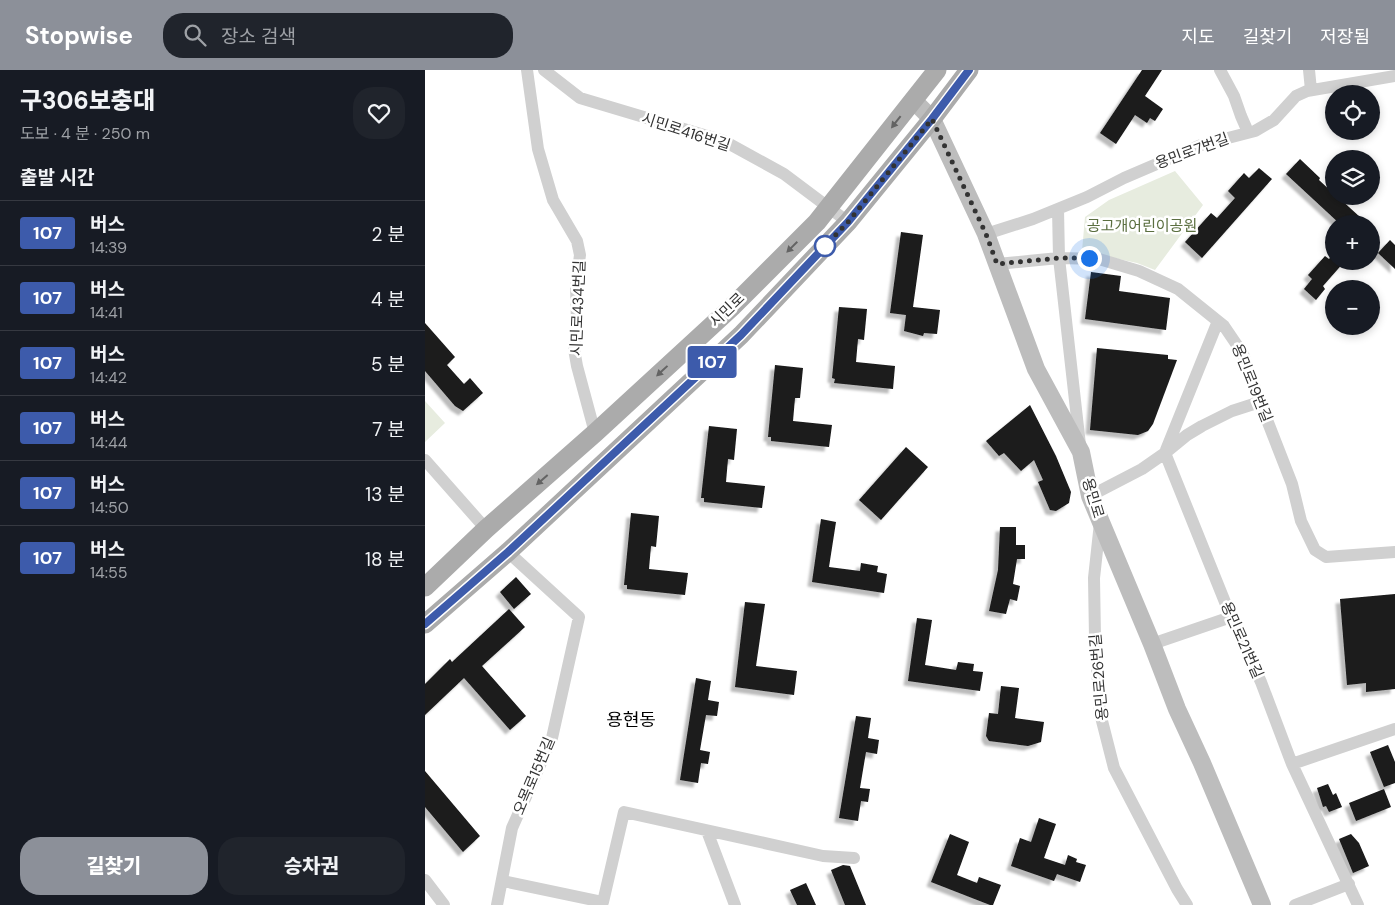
<!DOCTYPE html>
<html lang="ko">
<head>
<meta charset="utf-8">
<style>
	:root { --surface:#171b24; --page:#20242c; --text:#f1f3f6; --muted:#9ea1a6; --line:#363941; --accent:#8c9099 }
	body { margin:0; font-family:"DM Sans","Noto Sans KR",sans-serif; background:var(--page); color:var(--text); height:100vh; display:flex; flex-direction:column; font-size:19px; white-space:nowrap }
	* { box-sizing:border-box; margin:0 }
	p { font-size:16px; color:var(--muted) }
	.icon { flex:none; width:28px; height:28px; fill:none; stroke:currentColor; stroke-width:2; stroke-linecap:round; stroke-linejoin:round }
	.map { position:relative; flex:1; overflow:hidden }
	.details { display:flex; flex-direction:column; background:var(--surface); width:425px }
	.details>* { flex:none }
	.badge { padding:0 10px; border-radius:4px; font-size:18px; line-height:32px }
	.buttons { position:absolute; left:900px; top:15px; display:grid; gap:10px }
	.buttons a { display:grid; place-items:center; width:55px; height:55px; border-radius:50%; background:var(--surface); box-shadow:0 2px 8px #0003; font-size:25px }
	.you { position:absolute; width:25px; height:25px; margin:-12px; border:4px solid #fff; border-radius:50%; background:#1a73e8; box-shadow:0 0 0 8px #1a73e833 }
	.map>.badge { position:absolute; translate:-50% -50%; box-shadow:0 0 0 2px #fff }
	h2 { padding:0 20px; font-size:19px; line-height:45px }
	.round { display:grid; place-items:center; flex:none; width:52px; height:52px; border-radius:20px; background:var(--page) }
	.headline { display:flex; align-items:center; justify-content:space-between; height:85px; padding:0 20px }
	h1 { font-size:24px; font-weight:800; line-height:38px }
	.primary-button { display:flex; gap:10px; margin-top:auto; padding:10px 20px }
	.primary-button a { flex:1; height:58px; border-radius:20px; background:var(--accent); color:#fff; font-size:20px; font-weight:800; line-height:58px; text-align:center }
	.primary-button a+a { background:var(--page); color:var(--text) }
	ul { padding:0; list-style:none }
	li { display:flex; align-items:center; gap:15px; height:65px; padding:0 20px; border-top:1px solid var(--line) }
	li div { flex:1 }
	li b { display:block; font-size:19px }
	li em { font-style:normal }
	li .badge { min-width:55px; font-weight:700; text-align:center }
	header { display:flex; align-items:center; gap:30px; box-sizing:border-box; height:70px; padding:0 25px; background:var(--accent); color:#fff }
	header strong { font-size:24px }
	nav { display:flex; gap:28px; margin-inline-start:auto; font-size:18px }
	.search { width:350px; height:45px; background:var(--page); display:flex; align-items:center; gap:12px; box-sizing:border-box; padding:0 18px; border-radius:20px; color:var(--muted); font-size:19px }
	main { display:flex; flex:1; min-height:0 }
	.map>svg:first-child { display:block }
</style>
</head>
<body>
<header>
<strong>Stopwise</strong>
<div class="search"><svg class="icon" aria-label="search" viewBox="0 0 24 24"><circle cx="10" cy="10" r="6"/><path d="M15 15l6 6"/></svg>장소 검색</div>
<nav><a>지도</a><a>길찾기</a><a>저장됨</a></nav>
</header>
<main>
<section class="details">
<div class="headline"><div><h1>구306보충대</h1><p>도보 · 4 분 · 250 m</p></div><a class="round"><svg class="icon" aria-label="heart" viewBox="0 0 24 24"><path d="M12 20l-8-8c-3-5 5-10 8-4 3-6 11-1 8 4z"/></svg></a></div>
<h2>출발 시간</h2>
<ul>
<li><span class="badge" style="background:#3d5bab;color:#fff">107</span><div><b>버스</b><p>14:39</p></div><em>2 분</em></li>
<li><span class="badge" style="background:#3d5bab;color:#fff">107</span><div><b>버스</b><p>14:41</p></div><em>4 분</em></li>
<li><span class="badge" style="background:#3d5bab;color:#fff">107</span><div><b>버스</b><p>14:42</p></div><em>5 분</em></li>
<li><span class="badge" style="background:#3d5bab;color:#fff">107</span><div><b>버스</b><p>14:44</p></div><em>7 분</em></li>
<li><span class="badge" style="background:#3d5bab;color:#fff">107</span><div><b>버스</b><p>14:50</p></div><em>13 분</em></li>
<li><span class="badge" style="background:#3d5bab;color:#fff">107</span><div><b>버스</b><p>14:55</p></div><em>18 분</em></li>
</ul>
<div class="primary-button"><a>길찾기</a><a>승차권</a></div>
</section>
<div class="map">
<svg width="970" height="835" viewBox="0 0 970 835">
	<defs>
		<filter id="shadow"><feDropShadow dx="-4.5" dy="4.5" stdDeviation="1" flood-color="#0004"/></filter>
	</defs>
	<rect width="100%" height="100%" fill="#fff"/>
	<path fill="#e7ecdf" d="M750,101L778,135L730,200L712,193L657,181L660,147L684,130Z
		M0,331L20,353L0,372Z"/>
	<path fill="#1a1a1a" filter="url(#shadow)" d="M717,0H737L720,26L738,39L730,51L725,48L722,53L710,45L691,74L675,63Z
		M875,89L895,108L894,110L909,124V126H912L936,148L931,154H915L861,104Z
		M834,98L847,109L777,188L760,172L786,143L792,148L810,128L803,121L819,103L824,108Z
		M476,162L498,165L488,237L515,240L512,264L499,263L498,266L479,261L481,245L465,243Z
		M965,170L970,175V199L953,183Z
		M909,183V191H920L898,216L900,219L891,230L879,219L887,209L883,205L900,186L904,189Z
		M666,202L696,206L694,221L745,228L741,260L660,249Z
		M414,237L442,239L439,270L433,269L431,292L470,296L468,319L409,313L410,309L407,308Z
		M0,253L30,287L22,295L39,314L45,308L58,323L38,341L30,336L0,301Z
		M672,278L743,285V289L752,290L728,354L723,361L713,365L665,360Z
		M350,295L378,298L375,328H370L368,351L407,355L404,377L346,371V367H343Z
		M605,335L631,386L646,422L644,433L631,441L625,440L613,412L618,410L609,390L596,401L579,383L574,386L561,371Z
		M284,356L312,359L309,390L303,389L301,412L340,416L337,438L279,432V428H276Z
		M481,377L503,397L456,450L434,430Z
		M206,443L234,446L231,477L226,476L224,499L263,503L260,525L202,519V515H199Z
		M396,449L411,452L404,497L435,501L436,493L453,496L452,502L462,504L459,523L387,512Z
		M575,457H591V475H600V489H592L588,514L595,516L592,531L585,529L581,544L564,541L573,500Z
		M91,507L106,524L89,539L75,522Z
		M970,524V619L941,622V613L922,615L915,529Z
		M320,532L340,534L331,596L372,601L369,625L310,617Z
		M84,539L100,557L57,596L101,646L85,660L39,608L0,645V614L25,589L27,592Z
		M492,548L507,550L500,595L531,600L533,592L549,594L548,601L558,602L555,621L483,611Z
		M271,608L286,611L283,630L294,632L292,646L281,645L275,680L285,682L283,694L276,693L273,713L255,710Z
		M576,616L594,618L590,648L619,652L616,672L603,676L564,671L561,666L564,643L573,644Z
		M431,646L446,648L443,668L454,670L452,684L441,682L435,718L445,719L443,732L436,731L433,751L414,748Z
		M963,675L970,692V713L959,717L945,682Z
		M0,701L55,766L38,782L0,737Z
		M903,714L908,725L911,723L917,737L904,742L901,736L898,737L892,718Z
		M959,719L966,737L931,751L924,733Z
		M614,748L631,754L619,788L640,795L643,785L652,789L651,792L661,795L655,812L632,804L629,811L586,796L595,768L606,772Z
		M525,764L544,772L532,805L552,813L554,807L576,815L568,835H565L506,812Z
		M926,764L934,773L944,796L928,803L914,769Z
		M418,795L425,796L441,835H420L406,800Z
		M381,813L391,835H372L365,820Z"/>
	<g fill="none" stroke-linecap="round" stroke-linejoin="round">
		<path stroke="#d0d0d0" stroke-width="12" d="M102,0L113,79L128,130L152,171L155,185L151,214L152,254L149,279L152,296L170,363
			M119,0L155,28L299,71L359,104L423,152
			M795,0L809,26L816,46L823,62
			M884,0L886,20
			M561,164L608,149L662,127L699,108L776,75L830,61L849,50L871,26L882,21L970,6
			M572,194L634,188L633,139
			M655,375L634,188L674,189L714,201L753,219L799,256L818,284L835,332L867,414L876,451L890,480L901,487L970,482
			M741,380L793,251
			M740,383L806,547L836,612L867,694L933,835
			M0,390L61,459
			M665,426L717,399L740,383L762,365L777,356L807,341L835,332
			M675,453L669,508L670,568L675,643L689,698L752,819L762,835
			M727,574L806,547
			M867,694L970,659
			M282,761L310,835
			M0,810L19,835
			M78,811L178,832L199,742L398,786L429,788
			M72,835L87,758L127,668L154,547L83,482
			M870,835L924,814"/>
		<path stroke="#bdbdbd" stroke-width="18" d="M488,30L507,49L561,164L611,299L656,382L665,426L727,574L752,639L777,693L837,835"/>
		<path stroke="#ababab" stroke-width="19" d="M0,517L61,459L170,363L307,237L392,152L512,0
			M0,554L83,482L316,265L423,152L507,49L544,0"/>
	</g>
	<defs><path id="oneway-solid" d="M-6-.8H1V-3.2L6.5 0L1 3.2V.8H-6Z" transform="scale(1.25)"/></defs>
	<g fill="#636363">
		<use href="#oneway-solid" transform="translate(471 52) rotate(128)"/>
		<use href="#oneway-solid" transform="translate(367 177) rotate(135)"/>
		<use href="#oneway-solid" transform="translate(237 301) rotate(137)"/>
		<use href="#oneway-solid" transform="translate(117 410) rotate(139)"/>
	</g>
	<g fill="none" stroke-linecap="round" stroke-linejoin="round">
		<g stroke="#fff" stroke-width="11">
			<path id="line" d="M0,554L83,482L316,265L423,152L507,49L544,0"/>
		</g>
		<use href="#line" stroke="#3d5bab" stroke-width="8"/>
		<path stroke="#333" stroke-width="5" stroke-dasharray="0 9" d="M400,176L396,180L423,152L507,49L561,164L572,194L634,188H664"/>
	</g>
	<circle fill="#fff" stroke="#3d5bab" stroke-width="2.5" cx="400" cy="176" r="10"/>
	<g text-anchor="middle" dominant-baseline="central" stroke-width="5" stroke-linejoin="round" paint-order="stroke">
		<g font-size="15" fill="#333" stroke="#fff">
			<text transform="translate(261 62) rotate(18)">시민로416번길</text>
			<text transform="translate(767 81) rotate(-20)">용민로7번길</text>
			<text transform="translate(153 238) rotate(-88)">시민로434번길</text>
			<text transform="translate(302 240) rotate(-44)">시민로</text>
			<text transform="translate(827 313) rotate(68)">용민로19번길</text>
			<text transform="translate(668 428) rotate(73)">용민로</text>
			<text transform="translate(817 570) rotate(66)">용민로21번길</text>
			<text transform="translate(674 607) rotate(-95)">용민로26번길</text>
			<text transform="translate(109 706) rotate(-67)">오목로15번길</text>
		</g>
		<g font-size="15" fill="#5b6f40" stroke="#fff">
			<text x="717" y="156">공고개어린이공원</text>
		</g>
		<g font-size="18" fill="#000" stroke="#fff">
			<text x="206" y="650">용현동</text>
		</g>
	</g>
</svg>
<div class="buttons">
<a><svg class="icon" aria-label="locate" viewBox="0 0 24 24"><circle cx="12" cy="12" r="6"/><path d="M12 2v4M12 18v4M2 12h4M18 12h4"/></svg></a>
<a><svg class="icon" aria-label="layers" viewBox="0 0 24 24"><path d="M12 4l9 5-9 5-9-5zM3 14l9 5 9-5"/></svg></a>
<a>+</a>
<a>−</a>
</div>
<div class="you" style="left:664px;top:188px"></div>
<b class="badge" style="left:287px;top:292px;background:#3d5bab;color:#fff">107</b>
</div>
</main>
</body>
</html>
